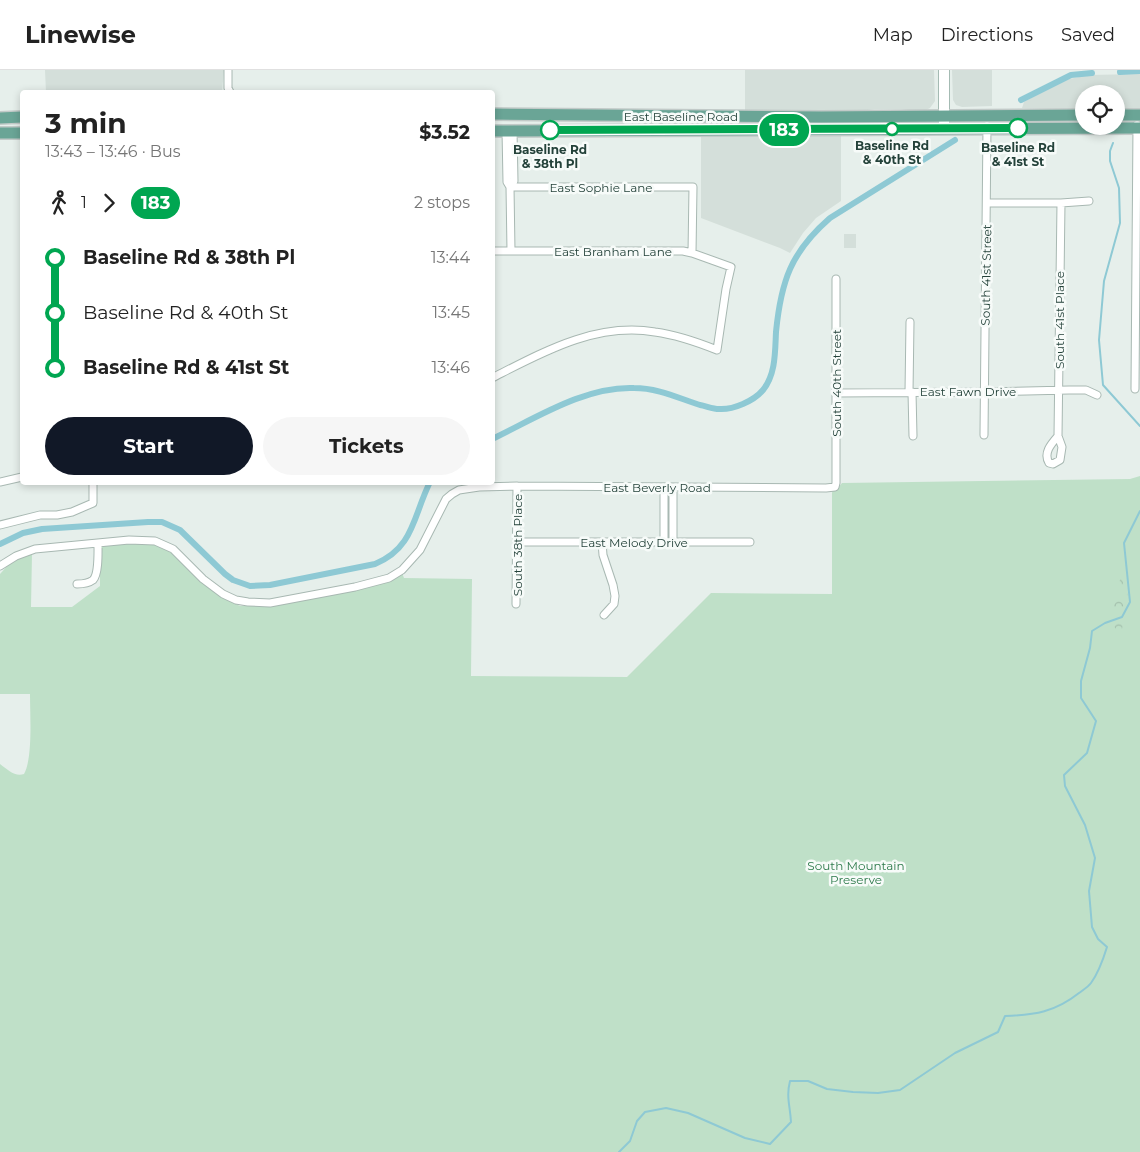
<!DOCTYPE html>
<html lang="en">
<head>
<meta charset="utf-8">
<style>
	:root { --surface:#fff; --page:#f6f6f6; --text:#222; --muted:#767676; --line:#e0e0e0; --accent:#111827 }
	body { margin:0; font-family:Montserrat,sans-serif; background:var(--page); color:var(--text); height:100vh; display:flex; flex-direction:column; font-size:19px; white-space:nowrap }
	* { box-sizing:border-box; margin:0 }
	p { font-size:16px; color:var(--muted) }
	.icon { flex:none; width:28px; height:28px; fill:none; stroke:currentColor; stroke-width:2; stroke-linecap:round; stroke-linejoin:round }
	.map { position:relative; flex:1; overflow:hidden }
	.details { position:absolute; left:20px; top:20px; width:475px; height:395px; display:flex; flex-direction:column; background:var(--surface); border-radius:5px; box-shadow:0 2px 8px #0003 }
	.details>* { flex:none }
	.badge { padding:0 10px; border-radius:16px; font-size:18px; line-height:32px }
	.buttons { position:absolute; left:1075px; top:15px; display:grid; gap:10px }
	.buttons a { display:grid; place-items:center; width:50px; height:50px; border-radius:50%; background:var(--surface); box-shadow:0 2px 8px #0003; font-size:25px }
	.map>.badge { position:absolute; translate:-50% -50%; box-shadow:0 0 0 2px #fff }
	.legs { display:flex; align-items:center; gap:8px; height:55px; padding:0 25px; font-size:16px }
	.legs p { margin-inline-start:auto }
	.headline { display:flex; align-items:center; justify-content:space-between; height:85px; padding:0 25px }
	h1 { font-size:28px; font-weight:700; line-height:38px }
	.button { display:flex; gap:10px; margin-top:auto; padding:10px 25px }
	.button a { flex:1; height:58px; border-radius:30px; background:var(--accent); color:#fff; font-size:20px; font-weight:700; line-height:58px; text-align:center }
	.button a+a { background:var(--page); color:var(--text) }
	ul { padding:0 25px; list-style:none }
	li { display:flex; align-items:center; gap:18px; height:55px; font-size:19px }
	li i { display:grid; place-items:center; width:8px; height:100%; margin:0 6px; background:currentColor }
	li i::after { content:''; width:12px; height:12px; margin:-6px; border:4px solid; border-radius:50%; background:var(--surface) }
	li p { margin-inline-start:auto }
	li:first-child i { background:linear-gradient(#0000 50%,currentColor 0) }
	li:last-child i { background:linear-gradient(currentColor 50%,#0000 0) }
	header { display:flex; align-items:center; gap:30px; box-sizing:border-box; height:70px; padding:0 25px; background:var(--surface); border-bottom:1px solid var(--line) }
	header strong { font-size:24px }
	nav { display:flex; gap:28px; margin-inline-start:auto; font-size:18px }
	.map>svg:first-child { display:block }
</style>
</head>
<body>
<header>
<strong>Linewise</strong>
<nav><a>Map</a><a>Directions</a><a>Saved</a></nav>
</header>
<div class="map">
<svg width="1140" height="1082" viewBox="0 0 1140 1082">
	<defs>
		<pattern id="forest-crowns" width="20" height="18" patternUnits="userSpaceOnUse" patternTransform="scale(1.25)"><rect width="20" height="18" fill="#bfe0c8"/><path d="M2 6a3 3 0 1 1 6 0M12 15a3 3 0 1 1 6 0" fill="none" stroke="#a4c1ad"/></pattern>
	</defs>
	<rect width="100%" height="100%" fill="#e6efeb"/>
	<path fill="#d4dfda" d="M45,0H224L222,22H46Z
		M745,0H934L935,31L930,38L922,42L901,39H875L853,42L745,40Z
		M952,0H992V36L962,37L956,35L953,30Z
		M1140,4V41L1116,40V24H1084V39L1022,38L1024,32L1055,14L1069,9L1089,5Z
		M701,65H841V131L816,148L803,163L790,183L780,178L701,148Z
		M844,164H856V178H844Z"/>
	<path fill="#bfe0c8" d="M1140,406V1082H0V694C8,700 15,707 24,704C33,688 30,644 30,624H0V504L10,493L32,483L31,537H72L100,516V479L101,475L151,473L171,481L206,515L219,526L240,536H271L370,517L387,511L402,503L404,508L472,509L471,606L627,607L711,523L832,524V423L833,419H837L842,413L1130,409Z"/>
	<path fill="url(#forest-crowns)" d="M1124,502L1130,503L1134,509L1126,514L1128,531L1122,559H1116L1112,554C1113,540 1116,514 1124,502Z"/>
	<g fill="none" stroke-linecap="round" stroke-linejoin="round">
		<path stroke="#8ec9d4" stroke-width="2" d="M1113,73L1110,81V91L1119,118L1120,153L1104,211L1099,270L1103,315L1140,356
			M619,1082L630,1071L637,1051L645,1042L666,1038L688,1043L745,1068L770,1074L791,1052C790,1035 786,1027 790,1011H808L827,1019L853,1022L878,1023L900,1020L955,983L998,962L1005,946C1035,945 1055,942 1079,923C1083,920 1088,917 1091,913C1099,902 1103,890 1107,877L1098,869L1092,857L1089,821L1095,788L1085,755L1065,716L1064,705L1087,683L1096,651L1081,628V611L1090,578L1092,561L1105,553L1122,547L1130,532L1124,473L1140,441"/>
		<path stroke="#8ec9d4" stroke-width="6" d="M1120,2L1140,1
			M1021,30L1071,5L1092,3
			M492,369C536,348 585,316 634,318C658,318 678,328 700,335C706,336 713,339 719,339C733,340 754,331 763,320C776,304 775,281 776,262C781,211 791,182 830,148L955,70
			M0,474L23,463L42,459L148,452H162L180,460L225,504L233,510L250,516L270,515L375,494C414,478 413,446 430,412"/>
		<g stroke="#a8b8b2" stroke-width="9">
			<path id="street" d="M228,0V18L230,22
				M506,61L507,112L510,117L511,181
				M510,117H693L692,183
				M510,117L514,111L513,61
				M987,133H1061L1089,131
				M492,181H683L692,183L731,197L726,219L717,280C697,272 677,265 655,262C596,252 543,282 492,308
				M1135,319L1137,55
				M909,322L910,252
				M912,322L913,366
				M837,323L984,322L1069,320H1086L1097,325
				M984,365L987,56
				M1058,366C1051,374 1043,383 1049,393L1053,394L1060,390L1062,377L1058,366L1061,133
				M0,412L22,407
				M664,417V472
				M0,455L40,445H57L72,442L93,433V412
				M517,472H750
				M602,472L603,485L613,515L615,526L614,534L604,545
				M673,472V417
				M0,496L16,486L35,479L129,470L155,471L173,479L203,509L223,524L236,530L248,532L270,533L355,517L389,508L402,500L420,480L446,429L452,424L459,420L479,417L517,416L826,418L835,417L836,413V209
				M77,514C83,514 89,513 93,510C99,504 98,481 98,473
				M516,534L517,416"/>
		</g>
		<g stroke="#a4bbb3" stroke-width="12">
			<path id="secondary" d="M944,53V0"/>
		</g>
		<g stroke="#c2cac8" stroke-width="14">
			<path id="primary" d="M492,44L821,47L1084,45
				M1116,45H1140
				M0,48L22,47
				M492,61L1140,58
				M0,63H22"/>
		</g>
		<use href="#street" stroke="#fff" stroke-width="7"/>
		<use href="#secondary" stroke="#fff" stroke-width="10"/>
		<use href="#primary" stroke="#6aa596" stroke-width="11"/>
	</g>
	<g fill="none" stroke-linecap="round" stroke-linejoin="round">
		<g stroke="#fff" stroke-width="11">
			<path id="line-1" d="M550,60L1018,58"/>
		</g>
		<use href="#line-1" stroke="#00a651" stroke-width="8"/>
	</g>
	<g fill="#fff" stroke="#00a651" stroke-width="2.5">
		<circle cx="1018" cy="58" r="9"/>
		<circle cx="892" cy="59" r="6"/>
		<circle cx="550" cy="60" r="9"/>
	</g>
	<g text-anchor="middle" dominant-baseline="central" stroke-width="5" stroke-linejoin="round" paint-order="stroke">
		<g font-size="12" fill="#24423a" stroke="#f7fbf9">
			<text x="681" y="46">East Baseline Road</text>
			<text x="601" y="117">East Sophie Lane</text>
			<text x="613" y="181">East Branham Lane</text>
			<text transform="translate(986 205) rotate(-89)">South 41st Street</text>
			<text transform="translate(1059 250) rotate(-90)">South 41st Place</text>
			<text transform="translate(836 313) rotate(-90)">South 40th Street</text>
			<text x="968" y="321">East Fawn Drive</text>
			<text x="657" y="417">East Beverly Road</text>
			<text x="634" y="472">East Melody Drive</text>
			<text transform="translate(517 475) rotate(-90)">South 38th Place</text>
		</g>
		<g font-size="12" font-weight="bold" fill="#24423a" stroke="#f7fbf9">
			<text x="892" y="75">Baseline Rd<tspan x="892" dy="14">&amp; 40th St</tspan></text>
			<text x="1018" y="77">Baseline Rd<tspan x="1018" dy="14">&amp; 41st St</tspan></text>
			<text x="550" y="79">Baseline Rd<tspan x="550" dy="14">&amp; 38th Pl</tspan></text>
		</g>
		<g font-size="12" fill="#2d7a4b" stroke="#f7fbf9">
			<text x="856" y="795">South Mountain<tspan x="856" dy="14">Preserve</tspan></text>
		</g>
	</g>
</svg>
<div class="buttons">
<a><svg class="icon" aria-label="locate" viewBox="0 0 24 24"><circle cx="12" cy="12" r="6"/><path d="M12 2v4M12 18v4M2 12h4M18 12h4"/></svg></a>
</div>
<b class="badge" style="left:784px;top:60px;background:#00a651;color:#fff">183</b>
<section class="details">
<div class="headline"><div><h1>3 min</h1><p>13:43 – 13:46 · Bus</p></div><b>$3.52</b></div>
<div class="legs"><svg class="icon" aria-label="walk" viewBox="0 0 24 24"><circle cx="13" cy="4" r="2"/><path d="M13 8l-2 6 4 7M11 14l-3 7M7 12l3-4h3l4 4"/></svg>1<svg class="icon" aria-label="forward" viewBox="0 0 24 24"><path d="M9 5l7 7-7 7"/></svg><b class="badge" style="background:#00a651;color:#fff">183</b><p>2 stops</p></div>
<ul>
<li><i style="color:#00a651"></i><b>Baseline Rd &amp; 38th Pl</b><p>13:44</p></li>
<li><i style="color:#00a651"></i><span>Baseline Rd &amp; 40th St</span><p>13:45</p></li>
<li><i style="color:#00a651"></i><b>Baseline Rd &amp; 41st St</b><p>13:46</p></li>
</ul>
<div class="button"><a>Start</a><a>Tickets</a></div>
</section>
</div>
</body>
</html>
